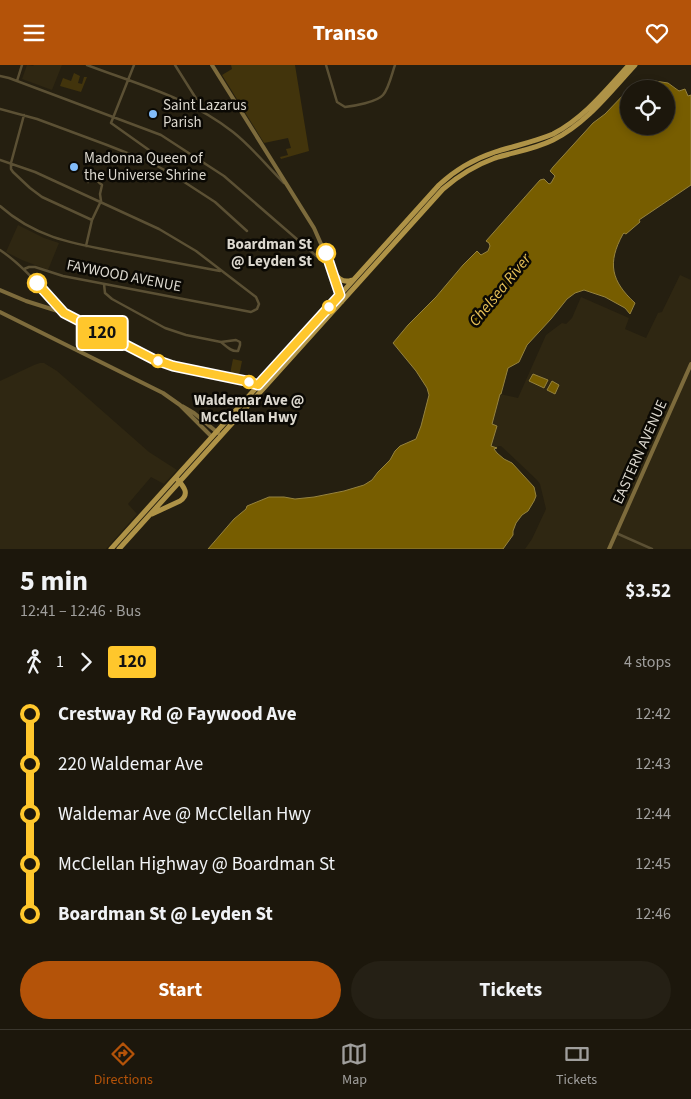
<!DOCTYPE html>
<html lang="en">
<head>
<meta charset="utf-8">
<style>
	:root { --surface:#1c170c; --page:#252015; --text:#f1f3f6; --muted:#a09f9d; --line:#3a362d; --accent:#b45309 }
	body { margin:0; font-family:"Source Sans 3",sans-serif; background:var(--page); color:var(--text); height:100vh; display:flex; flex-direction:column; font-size:19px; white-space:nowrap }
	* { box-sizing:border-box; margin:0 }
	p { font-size:16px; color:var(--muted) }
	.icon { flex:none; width:28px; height:28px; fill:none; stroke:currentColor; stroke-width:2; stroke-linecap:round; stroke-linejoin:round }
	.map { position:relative; height:484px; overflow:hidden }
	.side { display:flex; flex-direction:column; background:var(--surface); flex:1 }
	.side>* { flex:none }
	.badge { padding:0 10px; border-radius:4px; font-size:18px; line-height:32px }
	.buttons { position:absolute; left:620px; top:15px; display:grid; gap:10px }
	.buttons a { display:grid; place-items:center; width:55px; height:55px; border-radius:50%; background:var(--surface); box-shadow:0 2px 8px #0003,0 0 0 1px var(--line); font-size:25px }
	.map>.badge { position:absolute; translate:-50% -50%; box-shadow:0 0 0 2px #fff }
	.legs { display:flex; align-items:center; gap:8px; height:55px; padding:0 20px; font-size:16px }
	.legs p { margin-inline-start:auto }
	.head { display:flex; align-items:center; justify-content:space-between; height:85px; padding:0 20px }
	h1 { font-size:28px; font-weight:700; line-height:38px }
	.button { display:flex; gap:10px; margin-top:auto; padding:10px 20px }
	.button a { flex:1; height:58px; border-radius:30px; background:var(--accent); color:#fff; font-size:20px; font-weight:700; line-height:58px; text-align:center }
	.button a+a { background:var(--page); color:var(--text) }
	ul { padding:0 20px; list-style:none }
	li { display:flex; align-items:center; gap:18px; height:50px; font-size:19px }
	li i { display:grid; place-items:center; width:8px; height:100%; margin:0 6px; background:currentColor }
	li i::after { content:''; width:12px; height:12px; margin:-6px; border:4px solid; border-radius:50%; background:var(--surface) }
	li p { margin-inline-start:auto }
	li:first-child i { background:linear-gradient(#0000 50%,currentColor 0) }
	li:last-child i { background:linear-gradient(currentColor 50%,#0000 0) }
	header { display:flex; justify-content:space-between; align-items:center; height:65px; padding:0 20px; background:var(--accent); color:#fff; font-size:22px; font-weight:700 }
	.dock { display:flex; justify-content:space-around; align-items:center; height:70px; border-top:1px solid var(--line); background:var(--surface); font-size:14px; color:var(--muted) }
	.dock a { display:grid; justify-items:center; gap:2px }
	.dock .on { color:var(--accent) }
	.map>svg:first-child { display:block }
</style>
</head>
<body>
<header><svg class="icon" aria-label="menu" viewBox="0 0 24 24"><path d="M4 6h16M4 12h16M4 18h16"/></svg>Transo<svg class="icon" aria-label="heart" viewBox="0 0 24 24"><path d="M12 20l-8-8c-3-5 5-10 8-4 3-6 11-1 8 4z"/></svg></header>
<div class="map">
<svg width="691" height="484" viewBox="0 0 691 484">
	<rect width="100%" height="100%" fill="#251f10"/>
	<path fill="#2f2712" d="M27,0L33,1L34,0H62L52,25L22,14Z
		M18,160L44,173L59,178L48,205L22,195L6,187Z
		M680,210L691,215V484H525L532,474L546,444L540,419L537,415L501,381H498L497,383L491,381L497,361L492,360L500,329L518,333L546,270L562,258L566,259L572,253L581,232L629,253L625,264L646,273L658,248L662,247Z
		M40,298H44L57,306L149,387L177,405L164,419L151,412L128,439L137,449L106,484H0V316L34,300Z"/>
	<path fill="#42340c" d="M231,0H295L309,86L281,94L280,92L288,90L286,84L291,83L288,73L264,78L222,10L232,4Z
		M74,8L80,11L78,18L82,19L84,12H87L81,27L60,21L63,13L71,16Z
		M233,294L242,296L239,311L230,309Z"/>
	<path fill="#775d00" stroke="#95823e" d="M655,16L668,18L679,26L685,24L688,31L691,30V120L639,155L640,157L626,169L624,168L623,169C607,198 611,216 635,238L630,249L625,243L605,232L584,225L575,228L567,234L551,254L527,280L519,297L508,303L501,329H500L492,359L497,361L491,381L497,383L494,384L497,388L504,394L512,398L534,422L536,431L534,436L528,446L522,450L516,458L513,466V470L503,484H208L234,454L246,444L247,441L269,432H284L295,434L314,432L344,426L364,420L372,415L378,407L390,395L395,386L400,381L416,374L421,361L429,330L427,323L416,306L393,278L408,260L436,232L463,200L477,186L481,190L488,186L490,181L489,178L486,176L540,115L544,114L549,119L551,118L555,111L550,106L553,102L593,58L605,49L628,25L629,61H666V24H630L637,18Z
		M533,309L548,315L544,323L529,316Z
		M552,316L559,320L555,329L547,325Z"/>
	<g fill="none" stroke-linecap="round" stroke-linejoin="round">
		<path stroke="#5b5034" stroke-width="2.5" d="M87,0C137,19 190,33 233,67C252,82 267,101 284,118
			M134,0L111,58L149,85L150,91V97
			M175,0L197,35
			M326,0L337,37L345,42C354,41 377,37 383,30C389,23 392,8 395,0
			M0,11L9,13L161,70L224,111L321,195L325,197H329
			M17,16L22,0
			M0,44L37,54L107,80L150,97L175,111L215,137L247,166
			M24,50L11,98V104L13,107L30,123L42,132L92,155
			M0,95L35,107L159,164L196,186L256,232L259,239L257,244L251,247L63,211L35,202H29L24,204
			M0,141C37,174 76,179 123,188C155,194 188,200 220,206
			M86,181L92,155L101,136L100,129L102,120L94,113L90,114L88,117
			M0,185C24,201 43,225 63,246
			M104,219L105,228L112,234L165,263L186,270L221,277
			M236,275L240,277V280L238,286C231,287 226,281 221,277Z
			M616,468L652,484"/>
		<path stroke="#7d6b3c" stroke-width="4" d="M212,0L314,163L329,197L342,237
			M0,225L26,236L64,248L161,298L175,302L248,317L258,320
			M0,247L163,328L180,340L212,372
			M182,341L194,348L218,368
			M609,484L691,299"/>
		<path stroke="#af9347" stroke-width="5" d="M332,204C337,212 342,219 352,215
			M152,449L180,436C190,429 184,422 178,415
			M111,484L439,120C455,105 474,94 495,87C514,81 534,77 553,69C584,53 606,25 629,0
			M119,484L443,124C458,111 476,100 495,93C515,87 535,84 553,75C587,58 610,27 635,0"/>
	</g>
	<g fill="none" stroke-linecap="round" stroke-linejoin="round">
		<g stroke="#fff" stroke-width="11">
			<path id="line-1" d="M37,218L64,248L153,294L173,301L246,316L258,320L340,230L326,188"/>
		</g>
		<use href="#line-1" stroke="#ffc72c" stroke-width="8"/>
	</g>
	<g fill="#82bcfa" stroke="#0b0904" stroke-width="2">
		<circle cx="153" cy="49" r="5"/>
		<circle cx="74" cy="102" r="5"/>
	</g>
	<g fill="#fff" stroke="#ffc72c" stroke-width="2.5">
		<circle cx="326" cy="188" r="9"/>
		<circle cx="37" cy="218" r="9"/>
		<circle cx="329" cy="242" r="6"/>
		<circle cx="158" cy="296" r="6"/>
		<circle cx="249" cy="317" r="6"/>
	</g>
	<g text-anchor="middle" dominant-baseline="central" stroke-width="5" stroke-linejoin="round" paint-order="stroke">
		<g font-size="15" fill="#dcd8cf" stroke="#0b0904" text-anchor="start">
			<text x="163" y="40">Saint Lazarus<tspan x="163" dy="17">Parish</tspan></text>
			<text x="84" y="93">Madonna Queen of<tspan x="84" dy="17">the Universe Shrine</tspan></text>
		</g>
		<g font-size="15" font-weight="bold" fill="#dcd8cf" stroke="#0b0904" text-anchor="end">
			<text x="312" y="179">Boardman St<tspan x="312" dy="17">@ Leyden St</tspan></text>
			<text x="249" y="335" text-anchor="middle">Waldemar Ave @<tspan x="249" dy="17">McClellan Hwy</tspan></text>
		</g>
		<g font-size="15" fill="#dcd8cf" stroke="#0b0904">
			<text transform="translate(124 211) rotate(11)">FAYWOOD AVENUE</text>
			<text transform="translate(640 387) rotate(-66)">EASTERN AVENUE</text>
		</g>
		<g font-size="16" font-style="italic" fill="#e7c157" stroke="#0b0904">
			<text transform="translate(500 225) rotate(-51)">Chelsea River</text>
		</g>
	</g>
</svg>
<div class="buttons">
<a><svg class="icon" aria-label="locate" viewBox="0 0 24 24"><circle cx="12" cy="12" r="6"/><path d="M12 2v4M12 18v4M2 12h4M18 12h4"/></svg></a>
</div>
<b class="badge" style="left:102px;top:268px;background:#ffc72c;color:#111">120</b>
</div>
<section class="side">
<div class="head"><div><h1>5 min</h1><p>12:41 – 12:46 · Bus</p></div><b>$3.52</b></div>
<div class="legs"><svg class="icon" aria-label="walk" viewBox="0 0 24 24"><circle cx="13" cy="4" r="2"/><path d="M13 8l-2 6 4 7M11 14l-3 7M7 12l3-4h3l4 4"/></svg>1<svg class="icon" aria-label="forward" viewBox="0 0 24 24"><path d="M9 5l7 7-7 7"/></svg><b class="badge" style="background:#ffc72c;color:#111">120</b><p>4 stops</p></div>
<ul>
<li><i style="color:#ffc72c"></i><b>Crestway Rd @ Faywood Ave</b><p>12:42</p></li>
<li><i style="color:#ffc72c"></i><span>220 Waldemar Ave</span><p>12:43</p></li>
<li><i style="color:#ffc72c"></i><span>Waldemar Ave @ McClellan Hwy</span><p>12:44</p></li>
<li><i style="color:#ffc72c"></i><span>McClellan Highway @ Boardman St</span><p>12:45</p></li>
<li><i style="color:#ffc72c"></i><b>Boardman St @ Leyden St</b><p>12:46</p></li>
</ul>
<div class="button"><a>Start</a><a>Tickets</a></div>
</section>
<nav class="dock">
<a class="on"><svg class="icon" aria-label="directions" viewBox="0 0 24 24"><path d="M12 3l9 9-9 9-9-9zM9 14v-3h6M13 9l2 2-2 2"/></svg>Directions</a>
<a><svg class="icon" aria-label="map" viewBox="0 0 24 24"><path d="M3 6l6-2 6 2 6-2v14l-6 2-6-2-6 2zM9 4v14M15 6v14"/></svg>Map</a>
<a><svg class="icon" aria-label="tickets" viewBox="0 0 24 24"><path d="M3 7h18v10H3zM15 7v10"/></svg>Tickets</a>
</nav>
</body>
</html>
